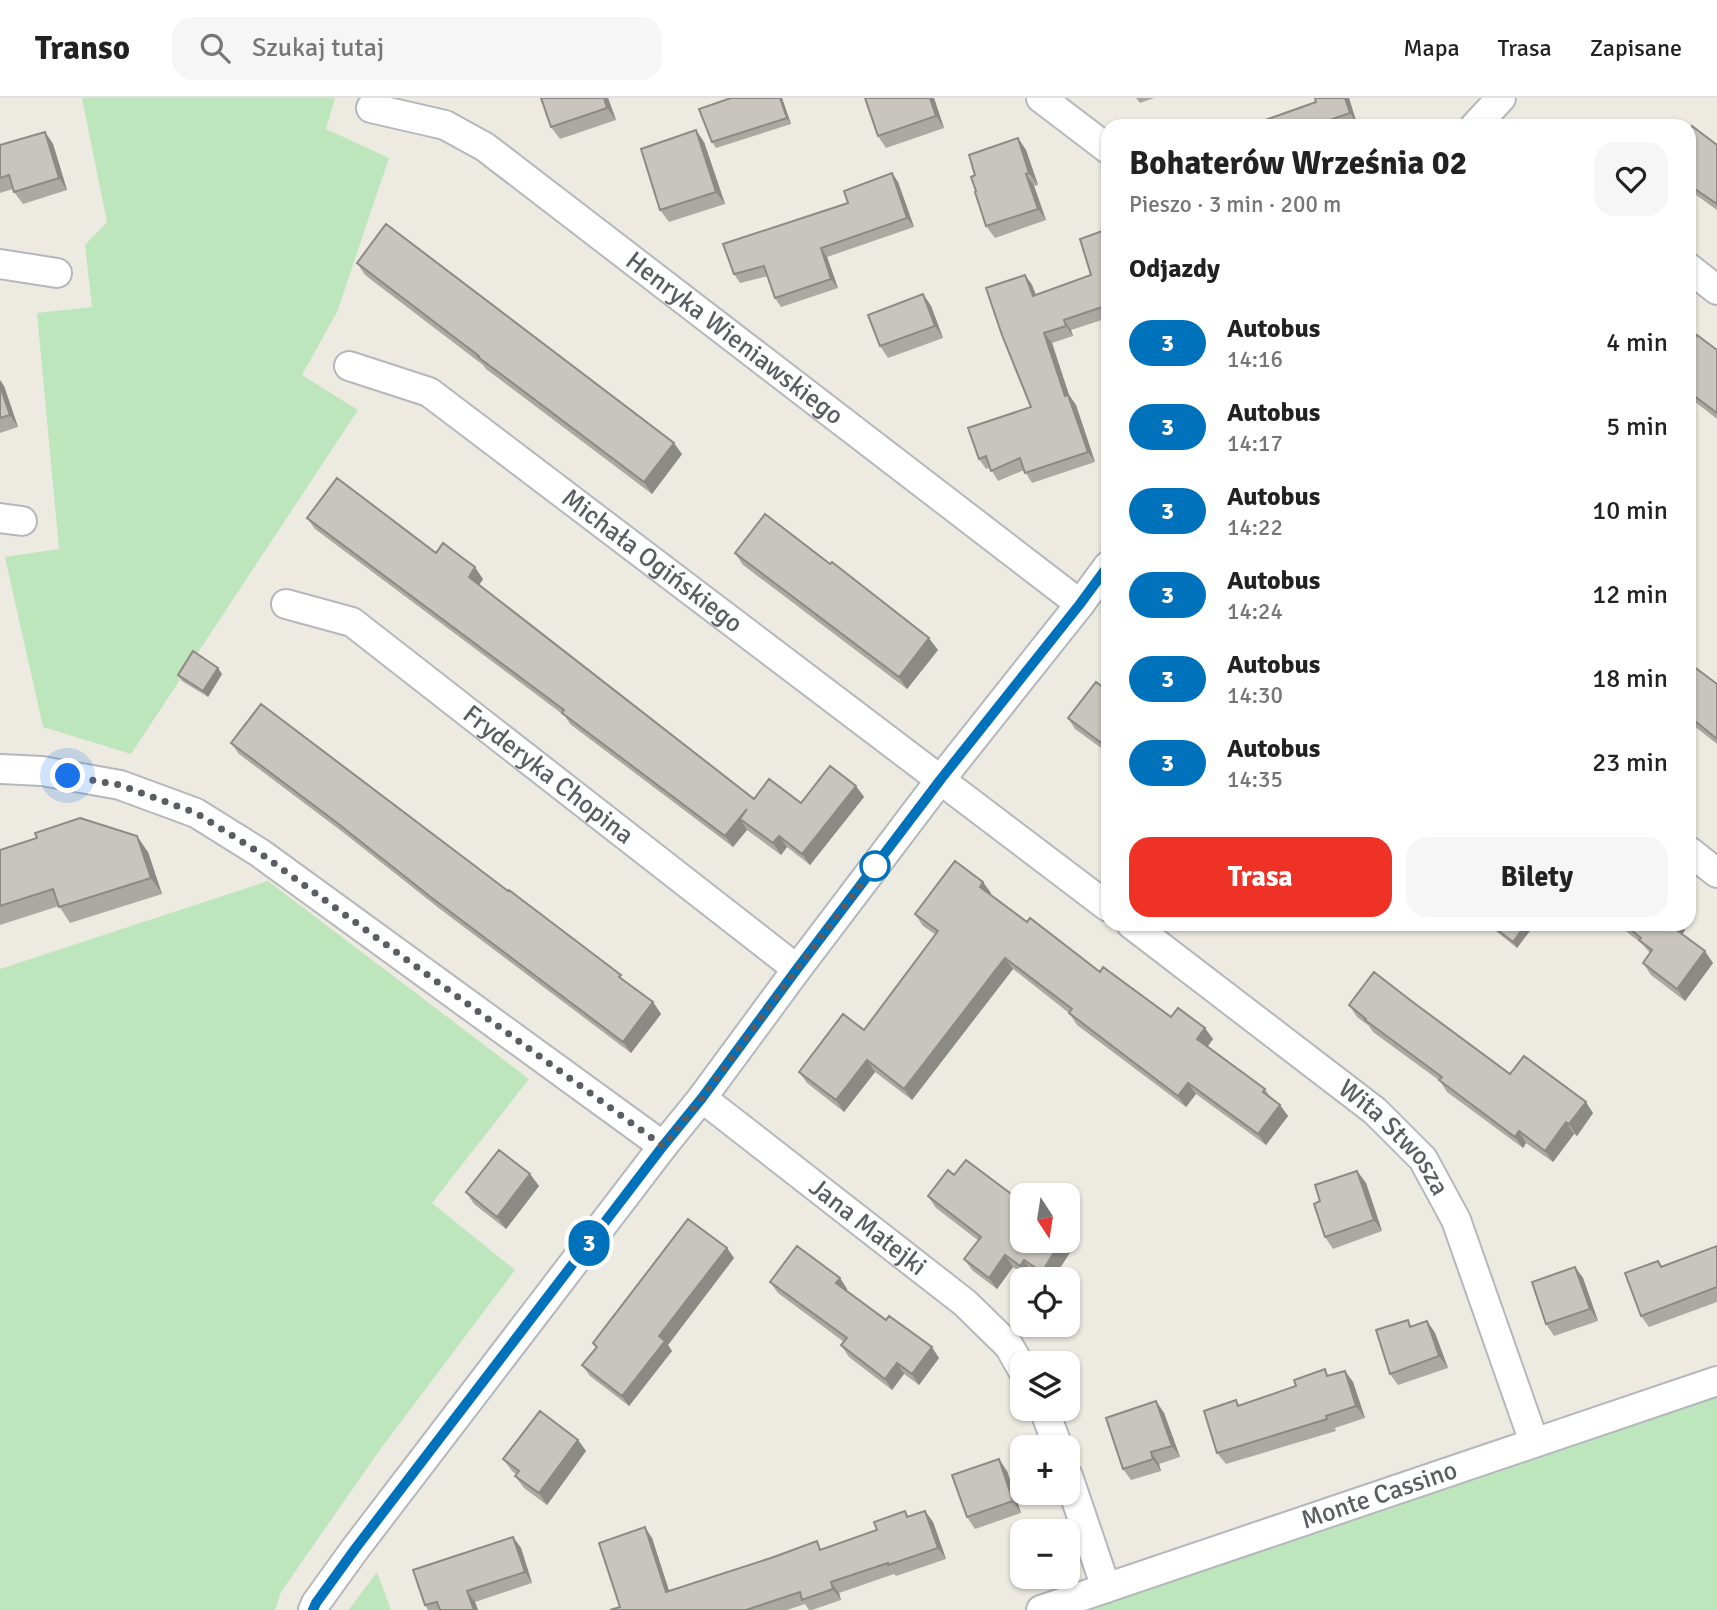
<!DOCTYPE html>
<html lang="pl">
<head>
<meta charset="utf-8">
<style>
	:root { --surface:#fff; --page:#f6f6f6; --text:#222; --muted:#767676; --line:#e0e0e0; --accent:#ee3326 }
	body { margin:0; font-family:Signika,sans-serif; background:var(--page); color:var(--text); height:100vh; display:flex; flex-direction:column; font-size:26px; white-space:nowrap }
	* { box-sizing:border-box; margin:0 }
	p { font-size:23px; color:var(--muted) }
	.icon { flex:none; width:38px; height:38px; fill:none; stroke:currentColor; stroke-width:2; stroke-linecap:round; stroke-linejoin:round }
	.map { position:relative; flex:1; overflow:hidden }
	.drawer { position:absolute; left:1101px; top:21px; width:595px; height:812px; display:flex; flex-direction:column; background:var(--surface); border-radius:21px; box-shadow:0 2px 5px #0004 }
	.drawer>* { flex:none }
	.badge { padding:0 14px; border-radius:23px; font-size:24px; line-height:46px }
	.needle { width:46px; rotate:168deg }
	.fabs { position:absolute; left:1010px; top:1085px; display:grid; gap:14px }
	.fabs a { display:grid; place-items:center; width:70px; height:70px; border-radius:14px; background:var(--surface); box-shadow:0 2px 5px #0004; font-size:35px }
	.you { position:absolute; width:35px; height:35px; margin:-18px; border:5px solid #fff; border-radius:50%; background:#1a73e8; box-shadow:0 0 0 10px #1a73e833 }
	.map>.badge { position:absolute; translate:-50% -50%; box-shadow:0 0 0 4px #fff }
	h2 { padding:0 28px; font-size:26px; line-height:63px }
	.round { display:grid; place-items:center; flex:none; width:74px; height:74px; border-radius:21px; background:var(--page) }
	.headline { display:flex; align-items:center; justify-content:space-between; height:119px; padding:0 28px }
	h1 { font-size:33px; font-weight:700; line-height:52px }
	.cta { display:flex; gap:14px; margin-top:auto; padding:14px 28px }
	.cta a { flex:1; height:80px; border-radius:21px; background:var(--accent); color:#fff; font-size:28px; font-weight:700; line-height:80px; text-align:center }
	.cta a+a { background:var(--page); color:var(--text) }
	ul { padding:0; list-style:none }
	li { display:flex; align-items:center; gap:21px; height:84px; padding:0 28px }
	li div { flex:1 }
	li b { display:block; font-size:26px }
	li em { font-style:normal }
	li .badge { min-width:77px; font-weight:700; text-align:center }
	header { display:flex; align-items:center; gap:42px; box-sizing:border-box; height:98px; padding:0 35px; background:var(--surface); border-bottom:2px solid var(--line) }
	header strong { font-size:33px }
	nav { display:flex; gap:38px; margin-inline-start:auto; font-size:24px }
	.search { width:490px; height:63px; background:var(--page); display:flex; align-items:center; gap:18px; box-sizing:border-box; padding:0 24px; border-radius:21px; color:var(--muted); font-size:26px }
	.map>svg:first-child { display:block }
</style>
</head>
<body>
<header>
<strong>Transo</strong>
<div class="search"><svg class="icon" aria-label="search" viewBox="0 0 24 24"><circle cx="10" cy="10" r="6"/><path d="M15 15l6 6"/></svg>Szukaj tutaj</div>
<nav><a>Mapa</a><a>Trasa</a><a>Zapisane</a></nav>
</header>
<div class="map">
<svg width="1717" height="1512" viewBox="0 0 1717 1512">
	<rect width="100%" height="100%" fill="#edeae1"/>
	<path fill="#bde6bc" d="M82,0H335L326,31L389,60L337,214L302,277L358,312L131,656L43,629L5,459L59,451L37,215L92,209L85,147L107,124Z
		M268,783L529,981L432,1105L515,1172L379,1353L281,1494L275,1512H0V871Z
		M1717,1284V1512H1040Z
		M377,1474L391,1512H349L350,1510Z"/>
	<g fill="none" stroke-linecap="round" stroke-linejoin="round">
		<g stroke="#b4b7bc" stroke-width="32">
			<g id="street">
				<path d="M1041,0L1108,51"/>
				<path id="s1" d="M371,10L445,27L485,49L1080,506"/>
				<path d="M1475,28L1501,0"/>
				<path d="M0,166L57,175"/>
				<path d="M1689,170L1717,192"/>
				<path id="s2" d="M349,268L429,294L1108,809"/>
				<path d="M0,420L22,423"/>
				<path id="s3" d="M286,506L352,524L797,871"/>
				<path d="M0,671L42,673L120,687L196,715L260,755L663,1048"/>
				<path d="M1689,753L1717,775"/>
				<path id="s4" d="M1131,826L1375,1013L1423,1061L1456,1122L1534,1344"/>
				<path id="s5" d="M702,1000L965,1205L1009,1248L1022,1271"/>
				<path d="M1044,1311L1058,1349"/>
				<path d="M1068,1378L1106,1490"/>
				<path d="M313,1512L316,1505L355,1451L663,1048L702,1000L797,871L941,681L1080,506L1108,468"/>
				<path id="s6" d="M1041,1512L1717,1283"/>
			</g>
		</g>
		<use href="#street" stroke="#fff" stroke-width="28"/>
	</g>
	<path fill="#aca9a3" d="M541,0H608L616,22L560,41L551,29Z
		M782,0L791,26L716,50L712,44Z
		M865,0H934L944,30L886,50L878,38Z
		M1136,0H1154L1140,5Z
		M1349,0L1357,26L1350,28H1254Z
		M1689,32L1717,47V112L1689,92Z
		M45,34L53,46L67,92L23,106L14,94L13,91L0,95V47Z
		M1018,40L1026,52L1038,87L1034,88L1046,122L995,140L986,128L975,77Z
		M704,44L725,106L669,124L660,112Z
		M892,75L898,84L914,129L827,159L838,190L781,209L775,200L768,178L740,185L734,176L848,105Z
		M1108,131V220L1071,232L1073,238L1052,245L1069,297L1076,307L1095,364L1032,385L1024,372L998,383L990,370L986,371L979,361L1031,309L1025,177L1032,187L1036,197L1091,177Z
		M357,165L682,356L652,396L486,271L483,267L365,177Z
		M923,196L931,208L943,240L888,260L880,248Z
		M1689,238L1693,242L1717,252V321L1689,299Z
		M0,282L4,288L18,329L0,335Z
		M307,420L436,455L483,481L479,487L754,701L801,705L856,688L864,699L810,767L787,749L781,757L747,732L733,749L570,626L565,618L315,431Z
		M735,455L830,466L938,552L907,591L743,467Z
		M1689,565L1717,586V646L1689,624Z
		M222,576L208,599L182,583L178,577Z
		M1108,593V655L1075,631L1068,620Z
		M231,645L626,884L653,904L661,916L631,955L440,811L344,735L239,656Z
		M0,752L148,754L162,796L70,825L59,808L0,827Z
		M991,795L990,796L1027,824L1100,874L1171,919L1213,941L1208,948L1265,991L1271,1000L1280,1007L1288,1018L1266,1047L1196,996L1186,1009L1077,927L1069,915L1013,871L912,1002L875,974L844,1014L807,985L799,974L864,932L936,837L923,828L915,816Z
		M1489,826H1535L1517,850L1492,830Z
		M1617,826H1681L1685,832L1682,836L1713,865L1685,903L1651,877L1643,865L1650,855L1642,846Z
		M1414,905L1510,976L1593,1015L1577,1038L1574,1036L1553,1064L1526,1045L1523,1050L1447,994L1440,983L1373,934L1369,928L1357,919L1349,907Z
		M1357,1073L1366,1085L1382,1133L1333,1151L1325,1139L1320,1103Z
		M530,1076L539,1088L506,1131L474,1106L466,1094Z
		M954,1077L1076,1145L1053,1181H1043L1032,1174L1029,1180L1013,1169L997,1191L973,1173L964,1161L979,1143L936,1110L928,1098Z
		M1717,1148V1204L1649,1229L1641,1218L1658,1163L1662,1168Z
		M727,1150L734,1160L668,1247L672,1253L629,1308L590,1278L582,1267L596,1250L593,1245Z
		M1575,1169L1583,1180L1598,1223L1554,1238L1546,1226Z
		M840,1180L847,1191L846,1192L886,1222L939,1260L919,1287L904,1276L892,1292L849,1259L841,1247L844,1244L778,1195L770,1184Z
		M1427,1223L1435,1235L1448,1270L1398,1287L1390,1276L1412,1228Z
		M1345,1273L1353,1284L1365,1320L1335,1330L1336,1333L1226,1366L1217,1355L1236,1302L1239,1308Z
		M1156,1303L1164,1315L1180,1359L1159,1366L1161,1373L1131,1382L1123,1371Z
		M578,1342L586,1353L547,1407L524,1390L515,1378L517,1377L512,1373L503,1361Z
		M1007,1373L1021,1415L975,1431L967,1419Z
		M905,1413L909,1419L925,1413L933,1424L946,1461L896,1478L894,1476L839,1495L841,1502L812,1512H809L805,1506L787,1512H610L620,1509L652,1440L669,1493L822,1451L877,1432Z
		M513,1439L521,1450L532,1485L475,1504L478,1512H428L425,1507Z"/>
	<path fill="#8c8a85" d="M604,0H608L616,22L607,10Z
		M780,0H782L791,26L787,20Z
		M930,0H934L944,30L936,18Z
		M1345,0H1349L1357,26L1350,15Z
		M696,32L704,44L725,106L716,94Z
		M45,34L53,46L67,92L59,80Z
		M1018,40L1026,52L1038,87L1029,75Z
		M892,75L898,84L914,129L907,120Z
		M1026,76L1034,88L1046,122L1038,111Z
		M821,150L827,159L838,190L831,181Z
		M1025,177L1032,187L1040,209L1033,198Z
		M923,196L931,208L943,240L935,228Z
		M1064,222L1071,232L1073,238L1066,228Z
		M1044,235L1052,245L1069,297L1076,307L1095,364L1088,354L1065,298Z
		M0,282L4,288L18,329L10,317L0,288Z
		M674,345L682,356L652,396L644,384Z
		M475,469L483,481L477,490L469,479Z
		M929,540L938,552L907,591L899,579Z
		M218,570L222,576L208,599L203,593Z
		M856,688L864,699L810,767L802,756Z
		M747,711L740,721L747,732L733,749L725,738Z
		M137,738L148,754L162,796L151,780Z
		M779,738L787,749L781,757L773,745Z
		M983,784L991,795L987,800L980,789Z
		M1526,826H1535L1517,850L1513,844Z
		M1673,826H1681L1685,832L1680,840L1671,828Z
		M1705,853L1713,865L1685,903L1677,891Z
		M1005,860L1013,871L912,1002L904,991Z
		M653,904L661,916L631,955L623,944Z
		M1205,930L1213,941L1205,952L1197,941Z
		M867,962L875,974L844,1014L836,1002Z
		M1188,985L1196,996L1186,1009L1178,998Z
		M1586,1004L1593,1015L1577,1038L1569,1026Z
		M1280,1007L1288,1018L1266,1047L1258,1036Z
		M1566,1024L1574,1036L1553,1064L1545,1053Z
		M1519,1033L1526,1045L1523,1050L1515,1039Z
		M1357,1073L1366,1085L1382,1133L1374,1122Z
		M530,1076L539,1088L506,1131L497,1119Z
		M1068,1134L1076,1145L1053,1181H1047L1042,1174L1061,1143H1068Z
		M727,1150L734,1160L668,1247L672,1253L629,1308L622,1298L659,1238Z
		M1005,1157L1013,1169L997,1191L989,1180Z
		M1024,1162L1032,1174L1029,1180L1020,1168Z
		M1575,1169L1583,1180L1598,1223L1590,1211Z
		M840,1180L847,1191L844,1196L836,1185Z
		M1427,1223L1435,1235L1448,1270L1439,1258Z
		M932,1249L939,1260L919,1287L912,1276Z
		M897,1265L904,1276L892,1292L885,1281Z
		M1345,1273L1353,1284L1365,1320L1356,1308Z
		M1156,1303L1164,1315L1180,1359L1172,1348Z
		M578,1342L586,1353L547,1407L539,1395Z
		M1151,1354L1159,1366L1161,1373L1153,1361Z
		M999,1361L1007,1373L1021,1415L1013,1403Z
		M925,1413L933,1424L946,1461L938,1450Z
		M645,1429L652,1440L673,1505L666,1494Z
		M513,1439L521,1450L532,1485L525,1474Z
		M831,1484L839,1495L841,1502L833,1491Z
		M467,1493L475,1504L478,1512H474Z"/>
	<path fill="#c8c5be" stroke="#8c8a85" stroke-width="2" d="M541,0H604L607,10L551,29Z
		M731,0H780L787,20L712,44L699,11Z
		M865,0H930L936,18L878,38Z
		M1315,0H1345L1350,15L1324,24L1325,28H1254V26L1316,4Z
		M1692,28L1717,47V106L1689,87V32Z
		M696,32L716,94L660,112L641,51Z
		M45,34L59,80L14,94L9,77L0,80V47Z
		M1018,40L1029,75L1026,76L1038,111L986,128L975,94L976,93L971,79L975,77L969,57Z
		M892,75L907,120L821,150L831,181L775,200L764,168L734,176L723,146L848,105L844,93Z
		M386,126L674,345L644,384L478,259L479,258L357,165Z
		M1108,131V207L1064,222L1066,228L1044,235L1065,298L1068,297L1088,354L1025,375L1020,360L991,373L986,358L979,361L968,330L1031,309L1002,237L986,190L1025,177L1033,198L1091,177L1080,141Z
		M923,196L935,228L880,248L868,217Z
		M1697,237L1717,252V315L1689,294V238L1693,242Z
		M0,288L10,317L0,320Z
		M337,380L436,455L443,445L460,458L475,469L469,479L754,701L769,681L801,705L830,668L856,688L802,756L779,738L773,745L740,721L747,711L725,738L562,615L564,612L307,420Z
		M765,416L830,466L832,464L929,540L899,579L735,455Z
		M193,553L218,570L203,593L178,577Z
		M1689,565L1717,586V641L1689,618Z
		M1096,584L1108,593V650L1068,620Z
		M261,606L508,793L509,792L621,877L619,879L653,904L623,944L432,800L336,724L231,645Z
		M80,720L137,738L151,780L59,809L53,791L0,808V752L37,740L35,735Z
		M955,763L983,784L980,789L1027,824L1030,820L1100,874L1103,869L1171,919L1178,910L1205,930L1197,941L1265,991L1263,994L1280,1007L1258,1036L1188,985L1178,998L1069,915L1072,911L1005,860L904,991L867,962L836,1002L799,974L843,916L864,932L938,833L915,816Z
		M1490,826H1526L1513,844Z
		M1624,826H1673L1671,828L1705,853L1677,891L1643,865L1652,852L1639,842L1641,840Z
		M1374,874L1414,905L1510,976L1524,958L1586,1004L1569,1026L1566,1024L1545,1053L1519,1033L1515,1039L1439,982L1442,979L1365,922L1366,921L1349,907Z
		M499,1052L530,1076L497,1119L466,1094Z
		M966,1062L1022,1104V1143H1061L1042,1174L1024,1162L1020,1168L1005,1157L989,1180L964,1161L981,1139L928,1098L948,1072L954,1077Z
		M1357,1073L1374,1122L1325,1139L1314,1106L1320,1103L1315,1087Z
		M688,1121L727,1150L659,1238L665,1243L622,1298L582,1267L597,1249L593,1245Z
		M797,1148L840,1180L836,1185L886,1222L889,1218L932,1249L912,1276L897,1265L885,1281L841,1247L847,1240L770,1184Z
		M1717,1148V1189L1641,1218L1625,1175L1658,1163L1661,1169Z
		M1575,1169L1590,1211L1546,1226L1532,1184Z
		M1408,1222L1410,1229L1427,1223L1439,1258L1390,1276L1376,1232Z
		M1325,1271L1327,1278L1345,1273L1356,1308L1326,1318L1327,1321L1217,1355L1204,1313L1236,1302L1238,1308L1296,1288L1294,1282Z
		M1156,1303L1172,1348L1151,1354L1153,1361L1123,1371L1106,1320Z
		M540,1313L578,1342L539,1395L515,1378L519,1373L503,1361Z
		M999,1361L1013,1403L967,1419L952,1377Z
		M905,1413L907,1419L925,1413L938,1450L888,1467V1465L831,1484L833,1491L802,1502L800,1494L746,1512H610L620,1509L599,1445L645,1429L666,1494L771,1460L817,1443L820,1452L877,1432L874,1424Z
		M513,1439L525,1474L467,1493L474,1512H440L437,1504L425,1507L413,1472Z"/>
	<g fill="none" stroke-linecap="round" stroke-linejoin="round">
		<g stroke="#fff" stroke-width="16">
			<path id="line" d="M313,1512L316,1505L355,1451L663,1048L702,1000L797,871L941,681L1080,506L1108,468"/>
		</g>
		<use href="#line" stroke="#0072bc" stroke-width="10"/>
		<path stroke="#5a5e63" stroke-width="7" stroke-dasharray="0 12.6" d="M68,678L120,687L196,715L260,755L663,1048L702,1000L797,871L875,768"/>
	</g>
	<circle fill="#fff" stroke="#0072bc" stroke-width="3.5" cx="875" cy="768" r="14"/>
	<g text-anchor="middle" dominant-baseline="central" stroke-width="5" stroke-linejoin="round" paint-order="stroke">
		<g font-size="26" fill="#5a5e63" stroke="#fff">
			<text stroke="none"><textPath href="#s1" startOffset="436">Henryka Wieniawskiego</textPath></text>
			<text stroke="none"><textPath href="#s2" startOffset="364">Michała Ogińskiego</textPath></text>
			<text stroke="none"><textPath href="#s3" startOffset="317">Fryderyka Chopina</textPath></text>
			<text stroke="none"><textPath href="#s4" startOffset="340">Wita Stwosza</textPath></text>
			<text stroke="none"><textPath href="#s5" startOffset="210">Jana Matejki</textPath></text>
			<text stroke="none"><textPath href="#s6" startOffset="357">Monte Cassino</textPath></text>
		</g>
	</g>
</svg>
<div class="fabs">
<a><svg class="needle" viewBox="-14 -14 28 28"><path d="M0-13l5 13h-10z" fill="#e53935"/><path d="M0 13l5-13h-10z" fill="#767676"/></svg></a>
<a><svg class="icon" aria-label="locate" viewBox="0 0 24 24"><circle cx="12" cy="12" r="6"/><path d="M12 2v4M12 18v4M2 12h4M18 12h4"/></svg></a>
<a><svg class="icon" aria-label="layers" viewBox="0 0 24 24"><path d="M12 4l9 5-9 5-9-5zM3 14l9 5 9-5"/></svg></a>
<a>+</a>
<a>−</a>
</div>
<div class="you" style="left:68px;top:678px"></div>
<b class="badge" style="left:589px;top:1145px;background:#0072bc;color:#fff">3</b>
<section class="drawer">
<div class="headline"><div><h1>Bohaterów Września 02</h1><p>Pieszo · 3 min · 200 m</p></div><a class="round"><svg class="icon" aria-label="heart" viewBox="0 0 24 24"><path d="M12 20l-8-8c-3-5 5-10 8-4 3-6 11-1 8 4z"/></svg></a></div>
<h2>Odjazdy</h2>
<ul>
<li><span class="badge" style="background:#0072bc;color:#fff">3</span><div><b>Autobus</b><p>14:16</p></div><em>4 min</em></li>
<li><span class="badge" style="background:#0072bc;color:#fff">3</span><div><b>Autobus</b><p>14:17</p></div><em>5 min</em></li>
<li><span class="badge" style="background:#0072bc;color:#fff">3</span><div><b>Autobus</b><p>14:22</p></div><em>10 min</em></li>
<li><span class="badge" style="background:#0072bc;color:#fff">3</span><div><b>Autobus</b><p>14:24</p></div><em>12 min</em></li>
<li><span class="badge" style="background:#0072bc;color:#fff">3</span><div><b>Autobus</b><p>14:30</p></div><em>18 min</em></li>
<li><span class="badge" style="background:#0072bc;color:#fff">3</span><div><b>Autobus</b><p>14:35</p></div><em>23 min</em></li>
</ul>
<div class="cta"><a>Trasa</a><a>Bilety</a></div>
</section>
</div>
</body>
</html>
